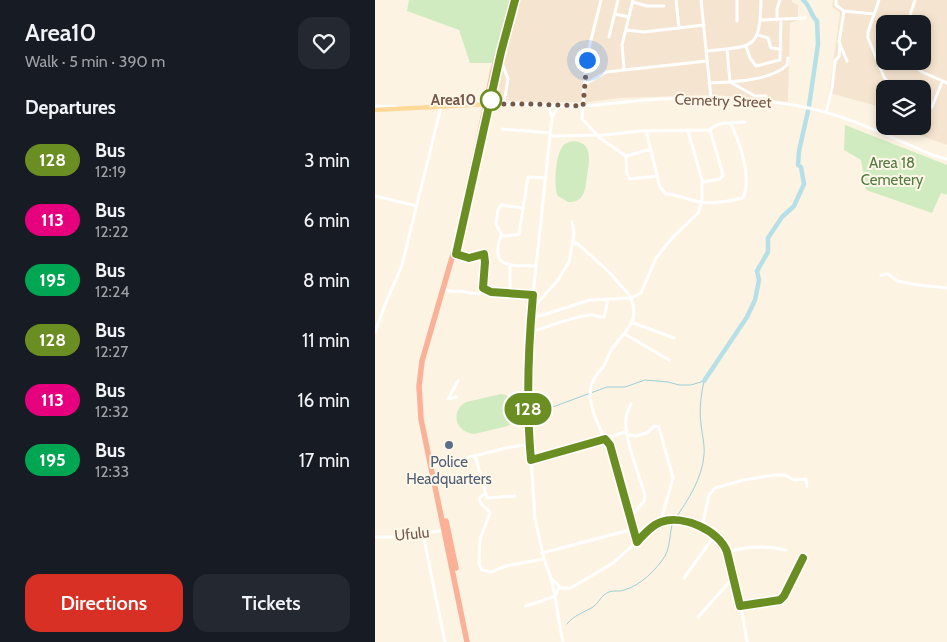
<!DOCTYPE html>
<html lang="en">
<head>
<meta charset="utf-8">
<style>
	:root { --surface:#171b24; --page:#242831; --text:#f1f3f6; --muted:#9ea1a6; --accent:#d93025 }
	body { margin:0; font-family:Cabin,sans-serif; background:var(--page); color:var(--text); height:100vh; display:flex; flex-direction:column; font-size:19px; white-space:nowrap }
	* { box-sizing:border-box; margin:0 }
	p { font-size:16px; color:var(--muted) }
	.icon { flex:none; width:28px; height:28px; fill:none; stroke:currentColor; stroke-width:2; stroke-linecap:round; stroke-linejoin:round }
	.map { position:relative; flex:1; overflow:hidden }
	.details { display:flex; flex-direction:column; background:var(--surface); width:375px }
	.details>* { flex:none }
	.badge { padding:0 10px; border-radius:16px; font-size:18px; line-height:32px }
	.fabs { position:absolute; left:501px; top:15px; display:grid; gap:10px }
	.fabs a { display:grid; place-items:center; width:55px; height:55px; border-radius:10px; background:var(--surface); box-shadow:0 2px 8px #0003; font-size:25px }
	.you { position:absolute; width:25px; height:25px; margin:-12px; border:4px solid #fff; border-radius:50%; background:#1a73e8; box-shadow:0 0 0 8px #1a73e833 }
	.map>.badge { position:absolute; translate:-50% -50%; box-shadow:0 0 0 2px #fff }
	h2 { padding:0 25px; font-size:19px; line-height:45px }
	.round { display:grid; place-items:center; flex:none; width:52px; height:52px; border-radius:15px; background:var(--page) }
	.headline { display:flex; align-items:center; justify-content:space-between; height:85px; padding:0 25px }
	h1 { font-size:24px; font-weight:600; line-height:38px }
	.primary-button { display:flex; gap:10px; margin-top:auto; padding:10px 25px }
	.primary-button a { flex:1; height:58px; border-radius:15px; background:var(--accent); color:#fff; font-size:20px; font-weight:600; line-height:58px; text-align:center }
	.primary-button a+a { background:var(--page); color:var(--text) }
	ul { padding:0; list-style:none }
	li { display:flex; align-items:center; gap:15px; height:60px; padding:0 25px }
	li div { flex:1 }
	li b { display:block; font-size:19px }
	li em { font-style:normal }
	li .badge { min-width:55px; font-weight:700; text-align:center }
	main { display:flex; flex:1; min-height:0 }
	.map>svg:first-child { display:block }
</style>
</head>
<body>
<main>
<section class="details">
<div class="headline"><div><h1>Area10</h1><p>Walk · 5 min · 390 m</p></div><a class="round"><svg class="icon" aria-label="heart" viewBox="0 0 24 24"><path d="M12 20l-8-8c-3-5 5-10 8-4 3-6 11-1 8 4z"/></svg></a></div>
<h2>Departures</h2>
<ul>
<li><span class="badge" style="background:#6b8e23;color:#fff">128</span><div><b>Bus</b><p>12:19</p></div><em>3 min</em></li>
<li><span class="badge" style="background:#e6007e;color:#fff">113</span><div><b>Bus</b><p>12:22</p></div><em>6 min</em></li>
<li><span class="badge" style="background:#00a651;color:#fff">195</span><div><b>Bus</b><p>12:24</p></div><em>8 min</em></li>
<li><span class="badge" style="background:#6b8e23;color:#fff">128</span><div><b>Bus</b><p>12:27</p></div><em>11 min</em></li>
<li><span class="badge" style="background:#e6007e;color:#fff">113</span><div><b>Bus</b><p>12:32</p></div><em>16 min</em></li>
<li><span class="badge" style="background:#00a651;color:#fff">195</span><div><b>Bus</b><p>12:33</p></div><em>17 min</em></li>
</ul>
<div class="primary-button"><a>Directions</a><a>Tickets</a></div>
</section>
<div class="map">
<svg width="572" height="642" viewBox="0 0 572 642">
	<rect width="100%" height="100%" fill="#fdf3e2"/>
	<path fill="#f5e5d0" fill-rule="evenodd" d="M145,0H417V2L423,5V20L415,23L413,102L340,95L245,98L212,102H148L120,99Z
		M458,0H572V145L519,126H548V89H510V108L454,93L465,13L457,7ZM510,24H548V61H510Z"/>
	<path fill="#d1ebc0" d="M34,0H136L118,63H95L84,30L32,11Z
		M470,125L572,165V195L566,193L557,213L491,190L486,160L469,150Z
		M199,141C219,143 214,162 212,176C211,183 211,190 207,196C204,201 199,202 193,202L183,196C178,187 181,158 186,149C189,143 193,142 199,141Z
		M126,394C144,396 149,416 133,426L99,434C80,432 75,411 91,402Z"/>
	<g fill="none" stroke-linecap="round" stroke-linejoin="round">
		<path stroke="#9ccfd9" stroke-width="1" d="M164,412L232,387H250L270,380L293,382L304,385H316L329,381
			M300,519C313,500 327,479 329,455C330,445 327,435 326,424C324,409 326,395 329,381
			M192,624C199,615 208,613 218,607C224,603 226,595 234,592C239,590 245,592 249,590C265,586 282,569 290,556C296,545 294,533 298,522"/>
		<path stroke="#b6e0e7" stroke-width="4.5" d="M428,0C436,6 435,15 442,21L443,44L434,106
			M329,381L372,317L380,300L384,280L382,271L393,252V238L407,217L419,206L429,184L426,167L423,165L424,151L433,111"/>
		<path stroke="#fff" stroke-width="3" d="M226,0L211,60L207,119L225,138L251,156L276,149
			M301,0L304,28
			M326,0L336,98
			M461,0V5L469,11L499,14
			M504,0L493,32V38L509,77L518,89
			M258,2L272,6H289
			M469,11L464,42L472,61
			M240,14L254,17
			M386,20L430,18
			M402,20V9L405,0
			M362,21V0
			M532,24L540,0
			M251,30L269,32L329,25
			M383,35L393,38L396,48L405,49
			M234,37L243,0
			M371,46L375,58L381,66L405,60L406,20
			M352,49L355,82L380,96H391
			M331,51C378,46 385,51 386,0
			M125,58L133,79L129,103
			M533,61L547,72L572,83
			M249,69L247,45L258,0
			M334,83C356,82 396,81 412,65L413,58
			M209,85L231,72L332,61
			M115,104C146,101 176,108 206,106C233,105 259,100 286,99C330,97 386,98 429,107C474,116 516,137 557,155L572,159
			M58,105L107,101
			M172,105L177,116
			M0,106L22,107
			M184,106L177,117L154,332L153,412L160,519L169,559L176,578L186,588H196L238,563L282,524C292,519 302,521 313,523C325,526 338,531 346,541C358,555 369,622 372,642
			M548,106L554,108L557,107L567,82
			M451,113L457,88L460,61L464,56L465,45
			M355,123L370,122
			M127,129L176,133
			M271,131L285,187L291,194C301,194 314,200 325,202C338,204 355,201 368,198C377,177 365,143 356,124C350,121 339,125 335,130
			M175,136L229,135L265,131L335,130L348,175L345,179L328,182
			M251,156L252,174L255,179L282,176
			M0,196L42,206
			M127,235L121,224L123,210L126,205L148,208
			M198,242L203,244L233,271L256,297
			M81,254L93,258L109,254L110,262L108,288L116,292L158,295
			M135,265V294
			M161,266C137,265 114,270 126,236L141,235L144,234L153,177L171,178
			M506,275L513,274L523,281L543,285L572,288
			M71,290C78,293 84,290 91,292C98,293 100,295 107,293L108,288
			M158,308L183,280L194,262L199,234L197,222
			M156,318L171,314L215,300L256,298L266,293L281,258L298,237L323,213L327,200V180L313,131
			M256,322L299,338
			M0,332L10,305L27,265L66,107
			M154,332C174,327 193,318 214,315C220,314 223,318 229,317L233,300
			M250,334L294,360
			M81,397L73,399L83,381
			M256,404C254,409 251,414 251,419C249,440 265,476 270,496L269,501L256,517
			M252,431L230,439C223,424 212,404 216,387C217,379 223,373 228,367C232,361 233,355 237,349C248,332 266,323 256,298
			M253,435L261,436L272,433L279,426L284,427L298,478L287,516L288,521
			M100,455L112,498L140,496
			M156,460L227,439L232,440L250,496L262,541
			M59,466L131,448L155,444
			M110,494L105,497C103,506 113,507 115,513L105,539L104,564L107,570L116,572L131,566L169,559
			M327,527L334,495L340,488L369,480L400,475H410L419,480L431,479L432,486
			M48,534L70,642
			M0,537H28L69,530
			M353,552C373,546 390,545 411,550
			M167,553L259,529
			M309,578L340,535
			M176,579C182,600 183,621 188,642
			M151,606L178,597L181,595L184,586
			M365,606L405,600L428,558
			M323,617L358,578"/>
		<path stroke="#fed998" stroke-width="4.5" d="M0,110L115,104"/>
		<path stroke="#fab197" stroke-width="5.5" d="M119,85L123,65
			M71,521L81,568
			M92,642L46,419L44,386L47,361L83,237L117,75L137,0"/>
	</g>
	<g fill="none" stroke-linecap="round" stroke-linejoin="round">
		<g stroke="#fff" stroke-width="11">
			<path id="line" d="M140,0L126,52L81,254L94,258L109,254L110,262L108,288L116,292L158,295C153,350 151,405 156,460L230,439L235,445L262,542C269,534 277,525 286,522C308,514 345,531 352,552L365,606L405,600L409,596L428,558"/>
		</g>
		<use href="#line" stroke="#6b8e23" stroke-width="8"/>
		<path stroke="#765848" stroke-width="5" stroke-dasharray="0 9" d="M116,100L115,104H157L208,106L212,60"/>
	</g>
	<circle fill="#fff" stroke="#6b8e23" stroke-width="2.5" cx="116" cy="100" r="10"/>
	<circle fill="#5c6f8a" stroke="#fff7e9" stroke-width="2" cx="74" cy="445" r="5"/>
	<g text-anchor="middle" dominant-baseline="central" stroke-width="4" stroke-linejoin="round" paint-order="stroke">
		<g font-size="15" font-weight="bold" fill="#765848" stroke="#fff7e9" text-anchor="end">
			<text x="101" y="100">Area10</text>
		</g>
		<g font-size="15" fill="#765848" stroke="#fff7e9">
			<text transform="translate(348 101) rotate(2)">Cemetry Street</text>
			<text transform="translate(37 534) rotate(-6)">Ufulu</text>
		</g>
		<g font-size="15" fill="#517c3f" stroke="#fff7e9">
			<text x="517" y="163">Area 18<tspan x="517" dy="17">Cemetery</tspan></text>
		</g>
		<g font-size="15" fill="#4e5e75" stroke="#fff7e9">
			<text x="74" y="462">Police<tspan x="74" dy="17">Headquarters</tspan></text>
		</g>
	</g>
</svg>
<div class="fabs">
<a><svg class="icon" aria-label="locate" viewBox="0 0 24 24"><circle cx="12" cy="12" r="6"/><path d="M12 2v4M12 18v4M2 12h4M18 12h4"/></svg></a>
<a><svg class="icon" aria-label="layers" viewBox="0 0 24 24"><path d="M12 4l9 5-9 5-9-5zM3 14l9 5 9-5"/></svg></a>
</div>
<div class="you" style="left:212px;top:60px"></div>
<b class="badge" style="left:153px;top:409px;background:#6b8e23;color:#fff">128</b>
</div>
</main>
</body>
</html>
